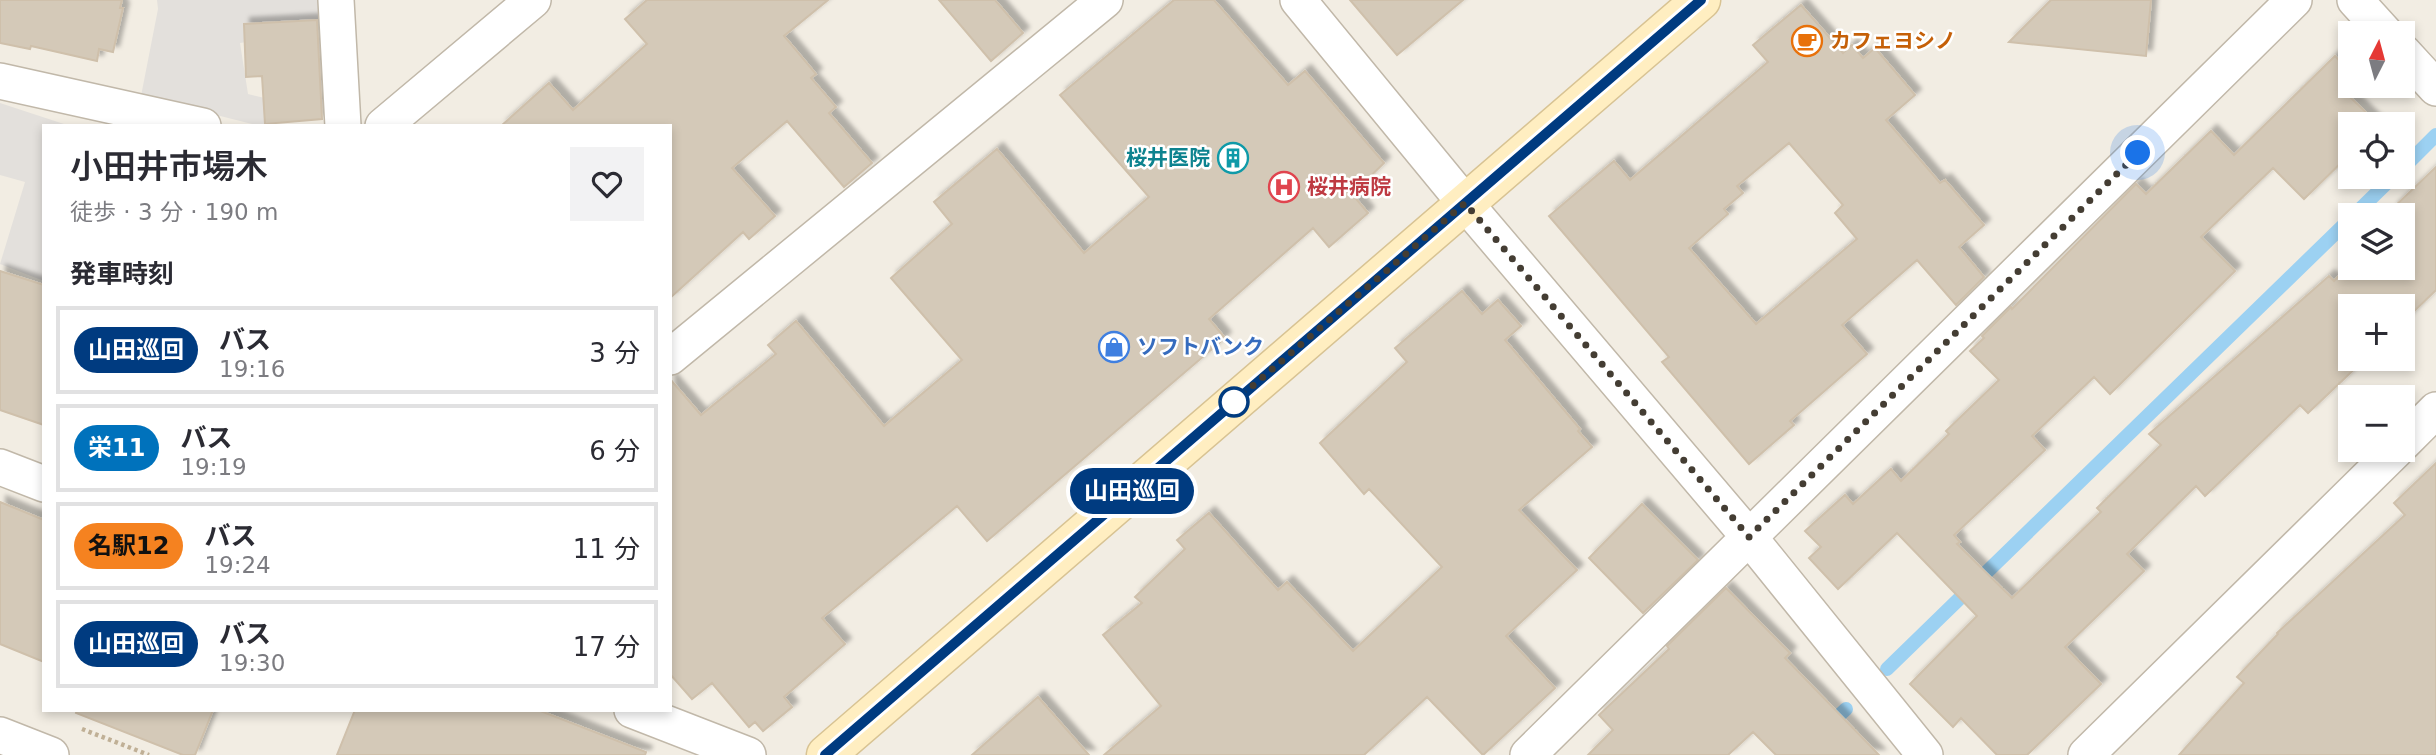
<!DOCTYPE html>
<html lang="ja">
<head>
<meta charset="utf-8">
<style>
	:root { --surface:#fff; --page:#f2f2f3; --text:#2b2b33; --muted:#7c7c81; --line:#e1e1e2 }
	body { margin:0; font-family:"DejaVu Sans","Noto Sans JP",sans-serif; background:var(--page); color:var(--text); height:100vh; display:flex; flex-direction:column; font-size:26px; white-space:nowrap }
	* { box-sizing:border-box; margin:0 }
	p { font-size:23px; color:var(--muted) }
	.icon { flex:none; width:38px; height:38px; fill:none; stroke:currentColor; stroke-width:2; stroke-linecap:round; stroke-linejoin:round }
	.map { position:relative; flex:1; overflow:hidden }
	.drawer { position:absolute; left:42px; top:124px; width:630px; height:588px; display:flex; flex-direction:column; background:var(--surface); border-radius:0px; box-shadow:0 4px 10px #0003 }
	.drawer>* { flex:none }
	.badge { padding:0 14px; border-radius:23px; font-size:24px; line-height:46px }
	.needle { width:46px; rotate:6deg }
	.controls { position:absolute; left:2338px; top:21px; display:grid; gap:14px }
	.controls a { display:grid; place-items:center; width:77px; height:77px; border-radius:0px; background:var(--surface); box-shadow:0 4px 10px #0003; font-size:35px }
	.you { position:absolute; width:35px; height:35px; margin:-18px; border:5px solid #fff; border-radius:50%; background:#1a73e8; box-shadow:0 0 0 10px #1a73e833 }
	.map>.badge { position:absolute; translate:-50% -50%; box-shadow:0 0 0 4px #fff }
	h2 { padding:0 28px; font-size:26px; line-height:63px }
	.round { display:grid; place-items:center; flex:none; width:74px; height:74px; border-radius:0px; background:var(--page) }
	.headline { display:flex; align-items:center; justify-content:space-between; height:119px; padding:0 28px }
	h1 { font-size:33px; font-weight:600; line-height:52px }
	ul { padding:0; list-style:none }
	li { display:flex; align-items:center; gap:21px; height:88px; margin:0 14px 10px; padding:0 14px; border:4px solid var(--line); border-radius:0px }
	li div { flex:1 }
	li b { display:block; font-size:26px }
	li em { font-style:normal }
	li .badge { min-width:77px; font-weight:700; text-align:center }
	.map>svg:first-child { display:block }
</style>
</head>
<body>
<div class="map">
<svg width="2436" height="755" viewBox="0 0 2436 755">
	<defs>
		<filter id="shadow"><feDropShadow dx="6" dy="-6" stdDeviation="2" flood-color="#0004"/></filter>
	</defs>
	<rect width="100%" height="100%" fill="#f2ede3"/>
	<path fill="#e3e0dc" d="M157,0H329L332,28L240,43L248,94L273,100L267,126H260L141,96L158,9Z
		M0,103L70,126H44V281L0,264L25,182L0,175Z"/>
	<g fill="none" stroke-linecap="round" stroke-linejoin="round">
		<path stroke="#9cd1f2" stroke-width="14" d="M2403,168L2436,135
			M2354,215L2393,177
			M1887,669L2350,219
			M1827,727L1846,709"/>
	</g>
	<path fill="#d4c9b8" stroke="#cfc0ab" stroke-width="2" fill-rule="evenodd" filter="url(#shadow)" d="M0,0H122L120,8H123L113,52L99,49L97,61L31,46L30,49L0,43Z
		M647,0H828L784,36L816,74L811,78L836,107L829,113L872,163L844,187L787,121L732,168L775,216L749,239L743,232L670,298V126H501L549,83L573,110L647,44L625,19Z
		M939,0H995L1023,33L991,61Z
		M1174,0H1214L1288,85L1305,71L1384,163L1352,194L1368,213L1329,247L1313,228L1209,319L1225,338L987,541L957,506L822,618L845,644L784,697L792,707L763,731L755,722L749,727L712,683L692,699L670,674V379L701,415L776,354L768,345L796,321L884,426L962,360L891,278L952,224L934,202L997,149L1084,253L1149,197L1060,95Z
		M1350,0H1463L1397,55Z
		M2051,0H2151L2146,56L2009,42Z
		M1801,5L1843,53L1852,45L1863,58L1875,48L1915,95L1886,120L1940,183L1945,180L1984,225L1959,247L1984,277L1956,305L1917,260L1842,325L1867,354L1790,421L1794,425L1749,464L1662,362L1669,357L1549,216L1614,161L1630,180L1768,62L1753,45ZM1789,143L1843,205L1835,213L1857,239L1756,324L1689,248L1728,214L1724,209L1743,193L1737,186Z
		M317,20L322,119L265,124L262,76L246,77L244,24Z
		M2335,56L2350,72V86L2364,87L2351,98L2378,124H2350V154L2304,199L2273,168L2201,237L2235,271L2110,394L2094,377L2032,436L2045,450L1954,535L1960,542L1957,544L2012,598L2101,512L2097,508L2161,445L2149,434L2329,276L2334,281L2350,264V268H2403V215H2398L2392,209L2436,167V290L2403,322V306H2350V359H2365L2308,413L2300,405L2205,496L2196,486L2127,554L2144,571L2065,647L2101,684L2027,755H1997L1961,718L1953,727L1910,684L1977,616L1897,533L1838,589L1809,558L1821,547L1805,531L1845,495L1853,504L1891,469L1901,481L1949,434L1946,431L1999,380L1970,351L1984,338L1982,336L2011,307L2012,309L2136,184L2146,194L2211,131L2234,155Z
		M0,271L44,285V425L0,410Z
		M1462,291L1482,314L1498,300L1521,326L1505,340L1580,429L1578,431L1592,447L1519,510L1577,570L1506,636L1555,688L1483,755L1427,697L1364,755H1104L1161,706L1103,635L1142,603L1135,597L1185,549L1177,540L1209,513L1278,590L1287,582L1353,651L1442,567L1369,489L1364,494L1320,443L1407,362L1395,348Z
		M2436,463V755H2179L2244,683L2237,677L2278,634L2277,633L2405,515L2394,503Z
		M0,502L44,520V662L0,644Z
		M1642,504L1698,560L1643,613L1589,558Z
		M1726,588L1790,653L1785,658L1879,755H1776L1753,732L1728,755H1588L1613,730L1599,715L1669,649L1667,646Z
		M1038,697L1089,755H972Z
		M77,710H213L195,755H183L76,713Z
		M355,710H538L646,752L645,755H337Z"/>
	<g fill="none" stroke-linecap="round" stroke-linejoin="round">
		<g stroke="#c1b8a9" stroke-width="38">
			<path id="street" d="M336,0L343,126
				M1298,0L1465,203L1749,537L1925,755
				M2355,0L2385,33
				M2403,52L2436,88
				M0,81L203,126
				M383,126L533,0
				M670,357L1105,0
				M2403,443L2436,410
				M0,467L44,484
				M632,710L748,755
				M0,735L51,755
				M1528,755L2294,0
				M2086,755L2396,450"/>
		</g>
		<g stroke="#d8c393" stroke-width="41">
			<path id="secondary" d="M826,755L1701,0"/>
		</g>
		<path stroke="#c0b096" stroke-width="4.5" stroke-dasharray="3.5 3.5" stroke-linecap="butt" d="M82,729L149,755"/>
		<use href="#street" stroke="#fff" stroke-width="35"/>
		<use href="#secondary" stroke="#ffeec1" stroke-width="38"/>
	</g>
	<g fill="none" stroke-linecap="round" stroke-linejoin="round">
		<g stroke="#fff" stroke-width="16">
			<path id="line" d="M825,755L1701,0"/>
		</g>
		<use href="#line" stroke="#003b80" stroke-width="10"/>
		<path stroke="#443d33" stroke-width="7" stroke-dasharray="0 12.6" d="M1234,402L1465,203L1749,537L2138,153"/>
	</g>
	<defs>
		<g id="cafe-ring" transform="scale(1.575)"><circle r="9.5" fill="#fff" stroke="#e8710a" stroke-width="1.5"/><path d="M-5.5-4.5H6V0H3Q3 3.5 0 3.5H-2.5Q-5.5 3.5-5.5 0ZM3-3.2v2h1.7v-2ZM-6 4.5H4V6H-6Z" fill="#e8710a"/></g>
		<g id="building-ring" transform="scale(1.575)"><circle r="9.5" fill="#fff" stroke="#0f9aa8" stroke-width="1.5"/><path d="M-4-6H4V6H1V3H-1V6H-4ZM-2.5-4.3h1.7v1.8h-1.7ZM.8-4.3h1.7v1.8H.8ZM-2.5-1h1.7V.8h-1.7ZM.8-1h1.7V.8H.8Z" fill="#0f9aa8"/></g>
		<g id="hospital-ring" transform="scale(1.575)"><circle r="9.5" fill="#fff" stroke="#e0444e" stroke-width="1.5"/><path d="M-5-5h3v3.5h4V-5h3V5h-3V1.5h-4V5h-3Z" fill="#e0444e"/></g>
		<g id="shop-ring" transform="scale(1.575)"><circle r="9.5" fill="#fff" stroke="#3f7fe0" stroke-width="1.5"/><path d="M-5-2.5h2.3a2.7 3.5 0 0 1 5.4 0H5L5.5 6h-11ZM-1.5-2.5h3a1.5 2.3 0 0 0-3 0Z" fill="#3f7fe0"/></g>
	</defs>
	<g fill-rule="evenodd">
		<use href="#cafe-ring" x="1807" y="41"/>
		<use href="#building-ring" x="1233" y="158"/>
		<use href="#hospital-ring" x="1284" y="187"/>
		<use href="#shop-ring" x="1114" y="347"/>
	</g>
	<circle fill="#fff" stroke="#003b80" stroke-width="3.5" cx="1234" cy="402" r="14"/>
	<g text-anchor="middle" dominant-baseline="central" stroke-width="5" stroke-linejoin="round" paint-order="stroke">
		<g font-size="21" font-weight="bold" fill="#c56008" stroke="#fff" text-anchor="start">
			<text x="1830" y="41">カフェヨシノ</text>
		</g>
		<g font-size="21" font-weight="bold" fill="#0d838f" stroke="#fff" text-anchor="end">
			<text x="1210" y="158">桜井医院</text>
		</g>
		<g font-size="21" font-weight="bold" fill="#be3a42" stroke="#fff" text-anchor="start">
			<text x="1307" y="187">桜井病院</text>
		</g>
		<g font-size="21" font-weight="bold" fill="#366cbe" stroke="#fff" text-anchor="start">
			<text x="1137" y="347">ソフトバンク</text>
		</g>
	</g>
</svg>
<div class="controls">
<a><svg class="needle" viewBox="-14 -14 28 28"><path d="M0-13l5 13h-10z" fill="#e53935"/><path d="M0 13l5-13h-10z" fill="#7c7c81"/></svg></a>
<a><svg class="icon" aria-label="locate" viewBox="0 0 24 24"><circle cx="12" cy="12" r="6"/><path d="M12 2v4M12 18v4M2 12h4M18 12h4"/></svg></a>
<a><svg class="icon" aria-label="layers" viewBox="0 0 24 24"><path d="M12 4l9 5-9 5-9-5zM3 14l9 5 9-5"/></svg></a>
<a>+</a>
<a>−</a>
</div>
<div class="you" style="left:2138px;top:153px"></div>
<b class="badge" style="left:1132px;top:491px;background:#003b80;color:#fff">山田巡回</b>
<section class="drawer">
<div class="headline"><div><h1>小田井市場木</h1><p>徒歩 · 3 分 · 190 m</p></div><a class="round"><svg class="icon" aria-label="heart" viewBox="0 0 24 24"><path d="M12 20l-8-8c-3-5 5-10 8-4 3-6 11-1 8 4z"/></svg></a></div>
<h2>発車時刻</h2>
<ul>
<li><span class="badge" style="background:#003b80;color:#fff">山田巡回</span><div><b>バス</b><p>19:16</p></div><em>3 分</em></li>
<li><span class="badge" style="background:#0072bc;color:#fff">栄11</span><div><b>バス</b><p>19:19</p></div><em>6 分</em></li>
<li><span class="badge" style="background:#f58220;color:#111">名駅12</span><div><b>バス</b><p>19:24</p></div><em>11 分</em></li>
<li><span class="badge" style="background:#003b80;color:#fff">山田巡回</span><div><b>バス</b><p>19:30</p></div><em>17 分</em></li>
</ul>
</section>
</div>
</body>
</html>
